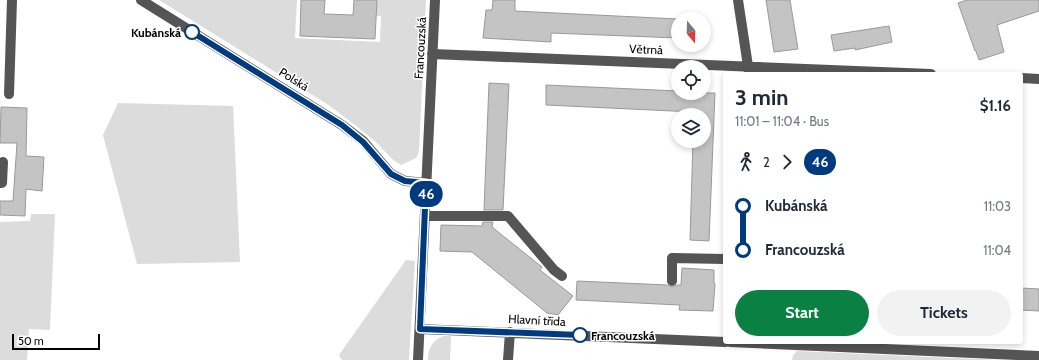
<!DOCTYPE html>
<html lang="en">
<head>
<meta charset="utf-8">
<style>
	:root { --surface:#fff; --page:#f2f2f3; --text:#1f2937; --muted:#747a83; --accent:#0b8043 }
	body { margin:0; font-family:Cabin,sans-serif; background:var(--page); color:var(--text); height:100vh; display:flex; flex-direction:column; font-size:15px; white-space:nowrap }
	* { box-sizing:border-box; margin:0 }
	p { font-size:13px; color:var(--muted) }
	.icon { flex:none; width:22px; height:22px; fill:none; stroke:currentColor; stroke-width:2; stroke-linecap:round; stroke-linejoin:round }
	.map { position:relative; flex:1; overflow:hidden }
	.side { position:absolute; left:723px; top:72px; width:300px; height:272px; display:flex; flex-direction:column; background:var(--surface); border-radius:4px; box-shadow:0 2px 6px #0003 }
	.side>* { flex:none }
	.badge { padding:0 8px; border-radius:13px; font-size:14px; line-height:26px }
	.needle { width:26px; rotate:161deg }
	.buttons { position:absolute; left:671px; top:12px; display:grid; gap:8px }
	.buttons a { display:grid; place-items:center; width:40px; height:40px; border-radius:50%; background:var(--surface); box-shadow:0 2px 6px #0003; font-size:20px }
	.scale { position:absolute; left:12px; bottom:10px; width:88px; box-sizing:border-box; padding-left:4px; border:2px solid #000; border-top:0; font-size:11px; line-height:14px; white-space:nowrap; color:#000; -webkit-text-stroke:3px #fff; paint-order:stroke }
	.map>.badge { position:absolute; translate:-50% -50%; box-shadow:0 0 0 2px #fff }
	.legs { display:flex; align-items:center; gap:6px; height:44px; padding:0 12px; font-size:13px }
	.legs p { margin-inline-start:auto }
	.headline { display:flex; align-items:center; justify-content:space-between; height:68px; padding:0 12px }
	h1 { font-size:22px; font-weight:800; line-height:30px }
	.action { display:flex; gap:8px; margin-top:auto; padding:8px 12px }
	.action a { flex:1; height:46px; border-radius:24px; background:var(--accent); color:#fff; font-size:16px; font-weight:800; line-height:46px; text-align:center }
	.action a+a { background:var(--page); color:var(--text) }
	ul { padding:0 12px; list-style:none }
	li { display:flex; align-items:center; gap:14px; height:44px; font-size:15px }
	li i { display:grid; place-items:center; width:6px; height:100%; margin:0 5px; background:currentColor }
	li i::after { content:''; width:10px; height:10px; margin:-5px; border:3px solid; border-radius:50%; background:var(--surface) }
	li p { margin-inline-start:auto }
	li:first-child i { background:linear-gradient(#0000 50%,currentColor 0) }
	li:last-child i { background:linear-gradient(currentColor 50%,#0000 0) }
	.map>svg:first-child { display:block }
</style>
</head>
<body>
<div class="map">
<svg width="1039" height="360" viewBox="0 0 1039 360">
	<rect width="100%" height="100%" fill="#fff"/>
	<path fill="#dcdcdc" d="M159,0H297L295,38L380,42L381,16H377V0H426L419,152L416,158L401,165C391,160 386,152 378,144C362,130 345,117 327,104Z
		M118,103L233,106L240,262L137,264L103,135Z
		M31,214H55L50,330L29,329L27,360H0V222L30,221Z
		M406,260L415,261L409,360H342L339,355Z
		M443,336H451L450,360H428C428,348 432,341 443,336Z
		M797,351L998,360H792L793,355Z"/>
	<path fill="#c4c4c4" stroke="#999" d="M301,0H325L324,14L353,15L354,0H377L375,39L300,36Z
		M493,0H515V11L678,19V38L551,33V42L483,38L486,10H492Z
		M766,0H790L798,49L774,52Z
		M967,0H1039V11L997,25L1004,52L979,60L976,51H975L958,3Z
		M889,26L892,42L855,50V48L834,51L831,35Z
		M489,83L509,84L503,210H484Z
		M546,85L678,91V93H715L709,241L690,240L693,141H704V115H694V112L546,105Z
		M1,107L27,108L26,156L44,157L42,191L26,189L25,216L0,215V201H13L17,143H0Z
		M483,222H493L492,227L542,267L540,270L573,296L558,315L547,313L472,252L440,251L441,225L482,226Z
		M682,268L714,270V284H715L713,311L679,310L680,305L576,300L577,281L667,285L672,287L677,285H681Z
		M1021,288L1039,289V311L1021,310Z"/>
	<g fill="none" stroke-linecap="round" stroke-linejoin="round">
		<path stroke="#555" stroke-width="10" d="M141,0L342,125L363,141L391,174L405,181L426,183
			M738,0L748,66L749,74
			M432,54L931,74
			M1021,78L1039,79
			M9,94L12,0
			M0,183H2L3,162
			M425,216H508L554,270L562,276
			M672,281V258L725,259
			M420,329L725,342
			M730,342L1039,356
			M418,360L435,0
			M508,360L510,332"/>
	</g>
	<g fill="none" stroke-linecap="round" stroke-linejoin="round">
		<g stroke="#fff" stroke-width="9">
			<path id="line-1" d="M192,32L342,125L363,142L391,174L405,181L426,183L420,329L580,335"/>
		</g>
		<use href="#line-1" stroke="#003b80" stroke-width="6"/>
	</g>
	<g fill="#fff" stroke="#003b80" stroke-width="2">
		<circle cx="192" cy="32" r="7"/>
		<circle cx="580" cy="335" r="7"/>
	</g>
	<g text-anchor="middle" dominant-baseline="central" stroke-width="3" stroke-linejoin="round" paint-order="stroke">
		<g font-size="12" font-weight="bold" fill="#000" stroke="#fff" text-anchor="end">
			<text x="181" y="32">Kubánská</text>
			<text x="591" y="335" text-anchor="start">Francouzská</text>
		</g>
		<g font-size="12" fill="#000" stroke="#fff">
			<text transform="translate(420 48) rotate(-87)">Francouzská</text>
			<text transform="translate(646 49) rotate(2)">Větrná</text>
			<text transform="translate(294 79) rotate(32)">Polská</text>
			<text transform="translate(537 320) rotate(3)">Hlavní třída</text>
		</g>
	</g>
</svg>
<div class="buttons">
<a><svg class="needle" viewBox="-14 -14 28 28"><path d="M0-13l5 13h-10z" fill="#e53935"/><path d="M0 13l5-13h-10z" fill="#747a83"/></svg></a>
<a><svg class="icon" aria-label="locate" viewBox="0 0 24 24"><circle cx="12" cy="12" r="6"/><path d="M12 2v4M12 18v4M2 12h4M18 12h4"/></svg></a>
<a><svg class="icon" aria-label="layers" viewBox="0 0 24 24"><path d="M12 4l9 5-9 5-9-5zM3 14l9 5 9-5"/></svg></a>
</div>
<div class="scale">50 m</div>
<b class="badge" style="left:426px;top:194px;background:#003b80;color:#fff">46</b>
<section class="side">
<div class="headline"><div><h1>3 min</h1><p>11:01 – 11:04 · Bus</p></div><b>$1.16</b></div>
<div class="legs"><svg class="icon" aria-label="walk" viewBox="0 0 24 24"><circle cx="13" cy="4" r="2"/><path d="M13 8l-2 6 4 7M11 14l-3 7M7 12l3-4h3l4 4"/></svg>2<svg class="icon" aria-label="forward" viewBox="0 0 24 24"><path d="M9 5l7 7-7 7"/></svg><b class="badge" style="background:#003b80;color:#fff">46</b></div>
<ul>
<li><i style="color:#003b80"></i><b>Kubánská</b><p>11:03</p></li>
<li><i style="color:#003b80"></i><b>Francouzská</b><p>11:04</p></li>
</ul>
<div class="action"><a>Start</a><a>Tickets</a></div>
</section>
</div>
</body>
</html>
